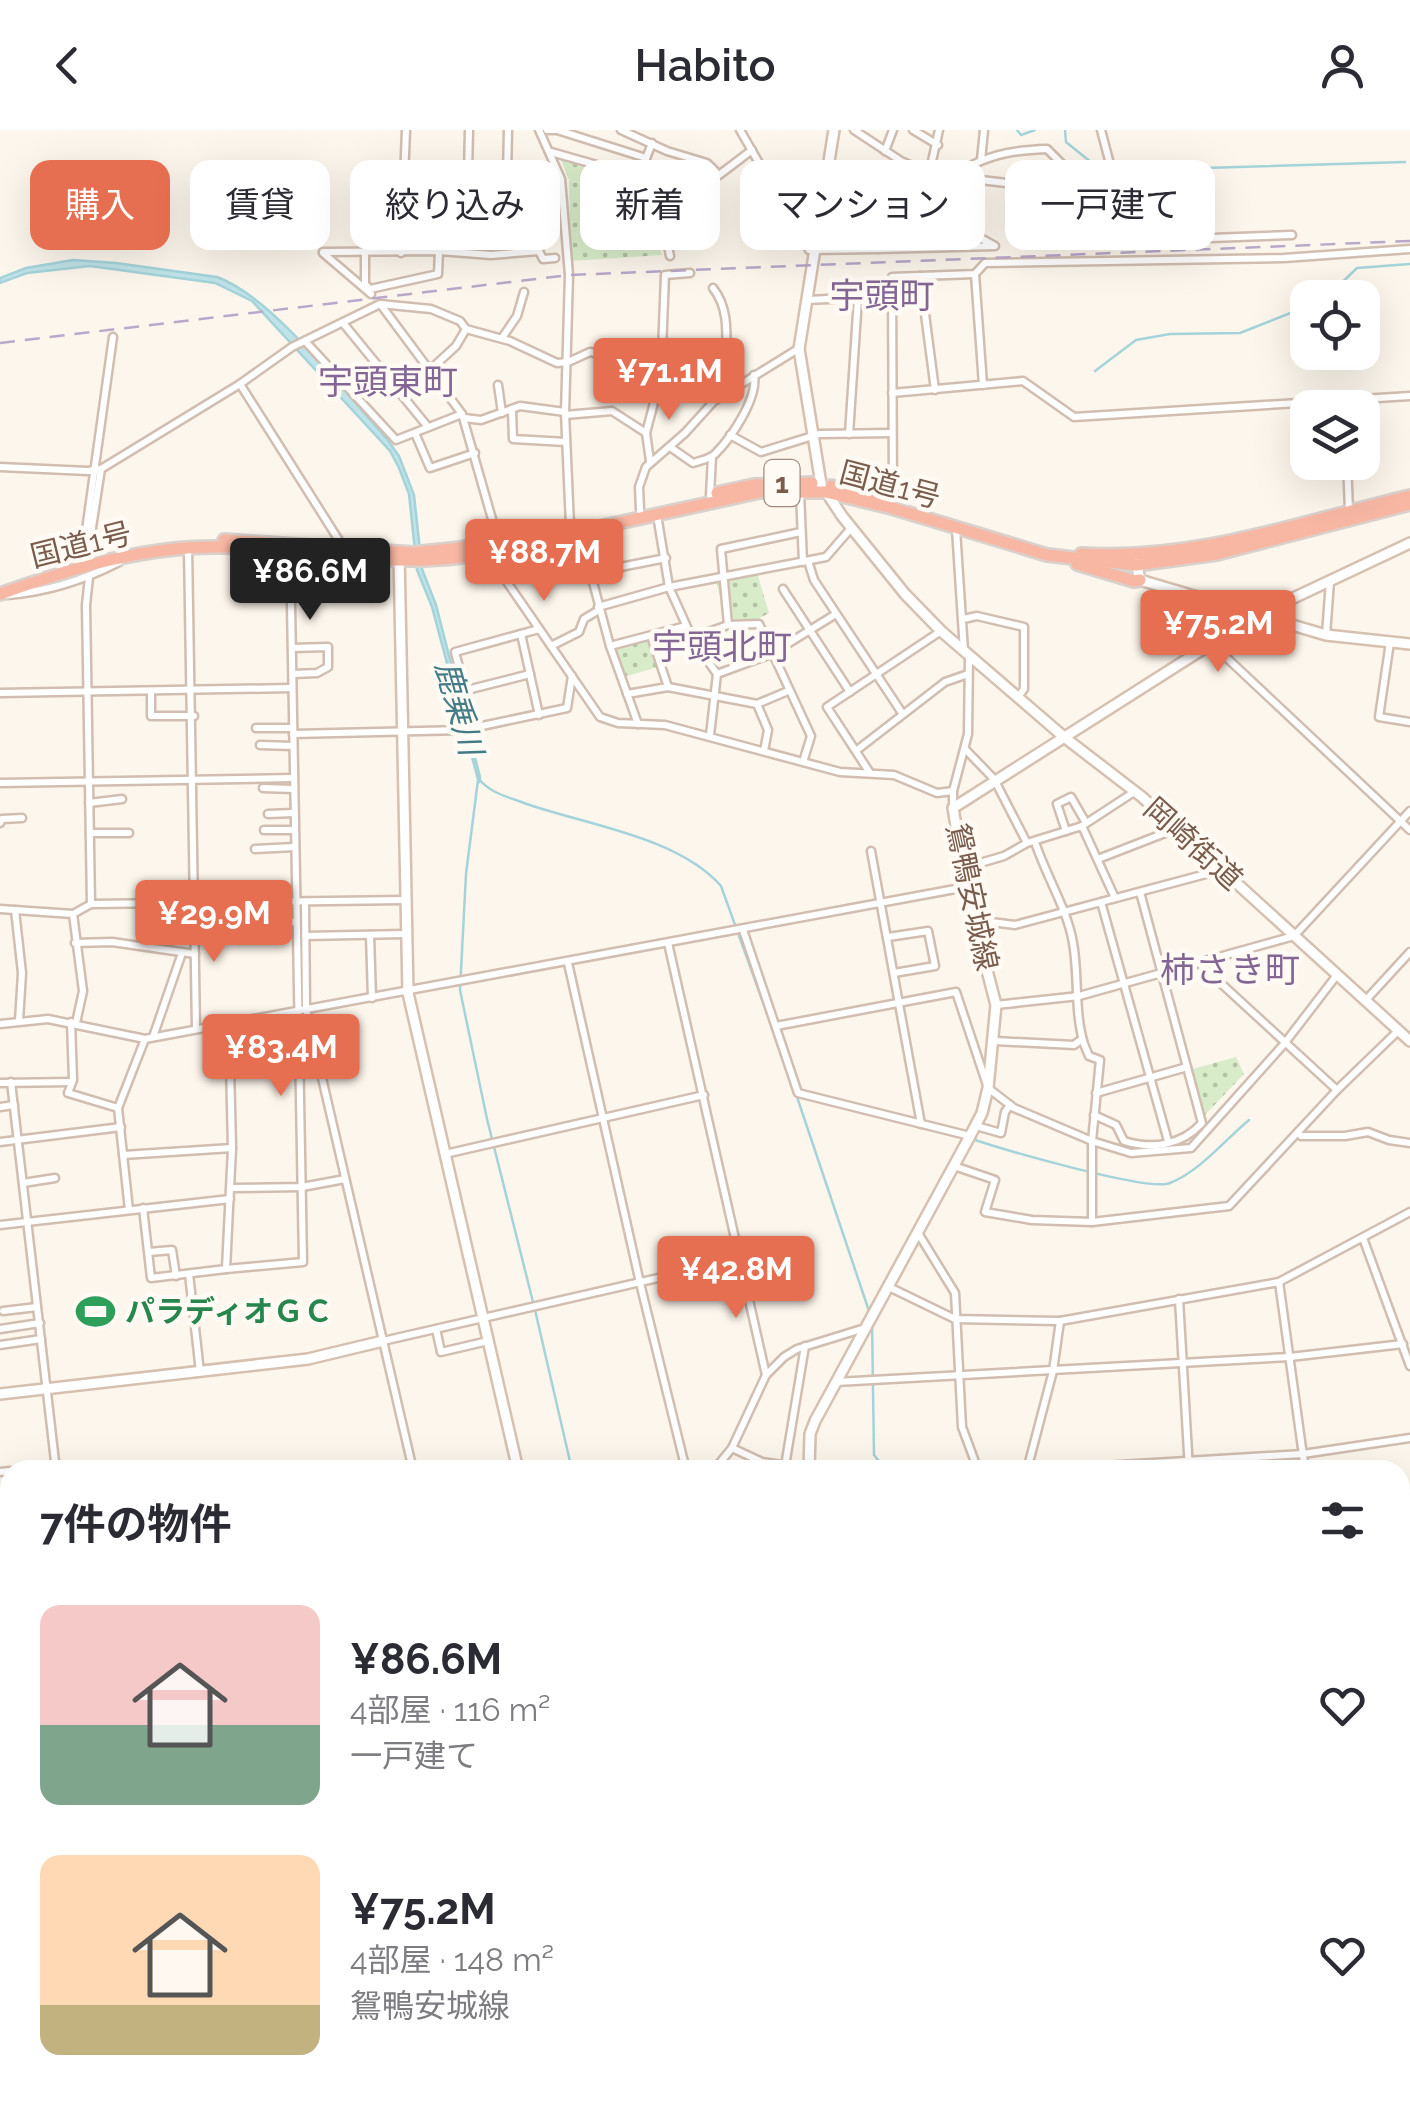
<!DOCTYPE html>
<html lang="ja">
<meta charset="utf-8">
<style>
body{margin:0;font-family:Raleway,"Noto Sans JP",sans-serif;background:#f2f2f3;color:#2b2b33;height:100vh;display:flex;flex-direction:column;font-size:38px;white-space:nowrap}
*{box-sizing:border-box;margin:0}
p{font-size:32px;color:#7c7c81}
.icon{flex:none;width:55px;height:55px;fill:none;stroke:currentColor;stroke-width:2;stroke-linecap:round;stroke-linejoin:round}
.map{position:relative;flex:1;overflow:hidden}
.drawer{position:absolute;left:0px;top:1330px;width:1410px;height:642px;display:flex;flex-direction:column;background:#fff;border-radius:30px 30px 0 0;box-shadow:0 10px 40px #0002}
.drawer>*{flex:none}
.banner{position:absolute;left:30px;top:30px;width:1350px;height:90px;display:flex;gap:20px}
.fabs{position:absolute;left:1290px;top:150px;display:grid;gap:20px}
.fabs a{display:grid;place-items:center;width:90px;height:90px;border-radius:20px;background:#fff;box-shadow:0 10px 40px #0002;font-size:50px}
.price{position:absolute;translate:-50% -85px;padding:0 22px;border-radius:10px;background:#e76f51;color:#fff;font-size:32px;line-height:65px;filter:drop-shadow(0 2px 5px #0008)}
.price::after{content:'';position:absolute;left:50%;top:60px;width:30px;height:22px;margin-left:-15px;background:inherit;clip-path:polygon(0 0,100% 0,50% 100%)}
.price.current{background:#222;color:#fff}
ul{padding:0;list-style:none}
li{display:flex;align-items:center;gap:30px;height:250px;padding:0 40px}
li span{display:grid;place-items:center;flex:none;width:280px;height:200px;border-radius:20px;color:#555}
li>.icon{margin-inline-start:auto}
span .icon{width:120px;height:120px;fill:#fffc;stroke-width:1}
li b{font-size:42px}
h2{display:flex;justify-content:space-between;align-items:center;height:120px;padding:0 40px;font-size:42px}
.pill{padding:0 35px;border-radius:20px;background:#fff;box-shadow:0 10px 40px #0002;font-size:35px;line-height:90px}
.pill.current{background:#e76f51;color:#fff}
header{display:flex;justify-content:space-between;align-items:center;height:130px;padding:0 40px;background:#fff;font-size:45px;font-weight:600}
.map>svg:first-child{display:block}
</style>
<header><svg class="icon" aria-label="back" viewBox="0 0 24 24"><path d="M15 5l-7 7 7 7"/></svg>Habito<svg class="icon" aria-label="person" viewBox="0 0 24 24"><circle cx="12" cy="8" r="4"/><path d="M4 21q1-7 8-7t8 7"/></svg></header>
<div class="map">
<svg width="1410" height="1972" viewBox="0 0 1410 1972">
<defs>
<pattern id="grass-dots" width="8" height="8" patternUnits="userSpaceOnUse" patternTransform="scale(2.5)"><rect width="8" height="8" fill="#d8ecc9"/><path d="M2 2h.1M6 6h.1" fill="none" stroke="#b4c2a5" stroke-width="1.8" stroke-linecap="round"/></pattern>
</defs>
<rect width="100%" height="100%" fill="#fdf6ec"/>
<g fill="url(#grass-dots)">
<polygon points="561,30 637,54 650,81 662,125 571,131 569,50"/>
<polygon points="757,443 769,483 758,489 726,492 716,450"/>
<polygon points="649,509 658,537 624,547 612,518"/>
<polygon points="1236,927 1244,944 1203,987 1189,940"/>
</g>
<path fill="#bfe3e8" stroke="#a5d3da" stroke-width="2.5" d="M73,130L116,133L217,147C273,167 345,263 387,309L399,326L414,365L422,439L436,475L480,647L479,653L432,477L417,440L409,364L399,338L390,321L252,171L215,153L90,136L27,143L0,153V148L26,138Z"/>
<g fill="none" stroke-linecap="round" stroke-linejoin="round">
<g stroke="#a5d3da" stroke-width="2.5">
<polyline points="1017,0 1021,5 1035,0"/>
<polyline points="1065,0 1066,12 1102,41 1405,32"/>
<polyline points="1326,168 1357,138 1410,134"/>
<polyline points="1095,241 1136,210 1170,204 1240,203 1308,176"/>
<path d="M479,649C491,664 509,667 527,674C587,695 678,707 721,756L773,900"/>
<polyline points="478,650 466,744 460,860 487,989 533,1172"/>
<polyline points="796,964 870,1184"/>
<path d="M972,1009C1002,1019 1148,1062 1170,1053C1200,1041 1225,1010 1249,990"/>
<polyline points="535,1180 572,1340"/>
<polyline points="872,1191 874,1325 886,1340"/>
<polyline points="1400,1669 1410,1663"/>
<polyline points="1056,1962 1061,1972"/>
<polyline points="611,1972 613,1962"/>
<polyline points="945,1972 948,1962"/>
</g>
<defs>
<g id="street">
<polyline points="539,0 561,49 569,145 565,283 570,395"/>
<polyline points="547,0 557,0 646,28"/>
<polyline points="621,0 667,21 707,33 719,45 752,20"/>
<polyline points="740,0 809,120 878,119 872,83 819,90"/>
<path d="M854,0L901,31L930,44L1057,59L1077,49L1047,19C1017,20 995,23 968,37L967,49"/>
<polyline points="913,0 938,15"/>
<polyline points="1101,0 1110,34 1103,112 1292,105"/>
<polyline points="885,21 893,0"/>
<polyline points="551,22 639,47 666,106 670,126"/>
<polyline points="981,30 984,0"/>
<polyline points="829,35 873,49 921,80 939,0"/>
<polyline points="468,43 469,0"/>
<polyline points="507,45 508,0"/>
<polyline points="639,47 652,13"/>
<polyline points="924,67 956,74"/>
<polyline points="402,83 536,85"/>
<polyline points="878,119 995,116 937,84 921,80"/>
<polyline points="539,121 543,129 555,128"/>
<polyline points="323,122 439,121 491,125 539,121 530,46 404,41"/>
<polyline points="323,123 371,164"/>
<polyline points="365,123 365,154 370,159 438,144 439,121"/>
<polyline points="401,123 406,0"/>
<polyline points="975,144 983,255"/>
<polyline points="920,146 935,260"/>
<path d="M713,158C736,187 721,227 728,260"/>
<polyline points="807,170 891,166"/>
<polyline points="381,175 462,284 498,410"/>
<polyline points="343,193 428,297"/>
<polyline points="502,208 517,186 524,162"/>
<polyline points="305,211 396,310 462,284"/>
<polyline points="431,239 456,216 466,199"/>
<polyline points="240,254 340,412 340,418"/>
<polyline points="498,255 502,283"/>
<polyline points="892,263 1023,251 1074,287 1410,266"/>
<polyline points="512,281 513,309 566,312"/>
<polyline points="565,285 612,281 646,303"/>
<polyline points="464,288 481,290 520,276 565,282"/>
<polyline points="415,303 430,338 475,323"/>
<polyline points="849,304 858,168"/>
<polyline points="730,305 761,322 819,304 892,303"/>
<path d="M670,317L693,333C702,330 710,329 715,324C732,307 758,268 754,245"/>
<polyline points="650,331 646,303 661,246 665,145 690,143"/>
<polyline points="1347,332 1349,380"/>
<polyline points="0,337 88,341 101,339 240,254 292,217 380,174 431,179 460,191 466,199 510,211 557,233 568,232 590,222 605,225 622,237 726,257"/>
<polyline points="800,363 803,432"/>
<polyline points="710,365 712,327"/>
<polyline points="893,369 892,147 975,144 985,133 1284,128 1410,119"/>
<polyline points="640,380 639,357 646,337 685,303 714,271 798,219"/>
<polyline points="657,385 669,457 692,508 717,544 710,605"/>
<polyline points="956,399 964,521"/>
<polyline points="579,400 610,516 638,594"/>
<polyline points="85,405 91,404 101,339"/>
<polyline points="188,418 196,899"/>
<polyline points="487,423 600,587 618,593 665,595 840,642 894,645 937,663 953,661"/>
<polyline points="82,429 113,207"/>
<polyline points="808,431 814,450 902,583"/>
<polyline points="590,443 666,428"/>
<polyline points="89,447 86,475 91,774"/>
<polyline points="783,459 850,562"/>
<path d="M7,465C46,462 84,450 119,432"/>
<polyline points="598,477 669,457 826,427 852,397"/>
<polyline points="963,489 977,486 1024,497 1024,559 1018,567"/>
<polyline points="728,495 759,494 811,606 803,632"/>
<polyline points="521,504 539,585"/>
<polyline points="1326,505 1330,451"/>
<polyline points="651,506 668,557"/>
<polyline points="692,508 728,495 721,419 801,402"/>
<polyline points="1390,512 1379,587 1410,592"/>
<polyline points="1211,513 1410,700"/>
<polyline points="551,516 579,502 584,489 599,480"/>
<polyline points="610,516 686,496"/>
<polyline points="292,518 328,517 328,537 317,543 294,544"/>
<polyline points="717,544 771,524 836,484"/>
<polyline points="151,561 151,586 194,586"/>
<polyline points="463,561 530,544"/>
<polyline points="0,563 292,558"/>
<polyline points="627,564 668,557 757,574 788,561"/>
<polyline points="757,574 768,600 764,621"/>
<polyline points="256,598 292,598"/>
<polyline points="475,598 455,522 539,499"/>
<polyline points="293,604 463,600 567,578 572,546"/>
<polyline points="260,615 293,616"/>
<polyline points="965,619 994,649 1027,713"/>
<polyline points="857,620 945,552 968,544"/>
<polyline points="870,643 827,577 941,501"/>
<polyline points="0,653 293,648"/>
<polyline points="263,658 293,659"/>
<polyline points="89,673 122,669"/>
<polyline points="953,678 953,661 968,604 969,527"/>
<polyline points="268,684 294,683"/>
<polyline points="0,693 2,689 22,688"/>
<polyline points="1082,696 1115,768"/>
<polyline points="264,700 294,700"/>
<polyline points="1066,701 1057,674 1071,667 1086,693"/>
<polyline points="90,703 129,703"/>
<path d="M1035,712C1046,746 1067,778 1073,813C1079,846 1074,882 1084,914L1089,926L1100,930L1092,1011V1092"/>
<polyline points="255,719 294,717"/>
<polyline points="871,721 921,994"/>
<polyline points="1098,729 1165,703 1173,695"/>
<polyline points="963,738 1004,726 1027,713 1082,696 1134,662"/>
<polyline points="305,772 306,879 413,1340"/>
<polyline points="1101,772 1168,1011"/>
<polyline points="0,779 73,784 91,774 405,770"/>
<polyline points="15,780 22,843 19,891"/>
<polyline points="73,784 83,861 76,893"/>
<polyline points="975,790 1015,795 1221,740"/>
<polyline points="263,793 296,792"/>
<polyline points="743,800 798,963 970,1006"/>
<polyline points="370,805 372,868"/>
<polyline points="305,806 405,804"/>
<polyline points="888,807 928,801 935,836 894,843"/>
<polyline points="75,813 112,812 195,824"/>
<polyline points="668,813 766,1245"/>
<polyline points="568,833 640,1153 686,1340"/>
<polyline points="1201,835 1337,960"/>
<polyline points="1365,871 1410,822"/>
<polyline points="996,875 1079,866 1294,806 1410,681"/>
<polyline points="71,892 73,950 68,963 118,978"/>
<polyline points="0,894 48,889 145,909 966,757"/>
<polyline points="776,896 956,862 988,958 1014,978 1092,1011 1131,1023 1191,1018 1284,914 1337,845"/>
<polyline points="153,907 182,823"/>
<polyline points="995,911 1074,915 1082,909"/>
<polyline points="11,952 56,1340"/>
<polyline points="0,953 72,952"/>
<polyline points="1096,963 1187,937"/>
<polyline points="0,977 14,975"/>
<path d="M1094,985L1116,995L1124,1011C1153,1020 1182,1015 1202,993L1140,762"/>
<polyline points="976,996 1001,1003 1005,982 1010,975"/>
<polyline points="1298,1002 1301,1006 1345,1006 1368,1002 1389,1010 1410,1013"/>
<polyline points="0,1012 121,997"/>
<polyline points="445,1024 704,965"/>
<polyline points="123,1025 232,1018"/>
<polyline points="954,1036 995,1050 985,1082 1032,1090 1092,1092 1229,1076 1337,960 1399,900"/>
<polyline points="23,1053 55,1048"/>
<polyline points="231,1058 302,1057 345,1049"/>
<polyline points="143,1078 151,1148 226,1139 232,1018 229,894"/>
<polyline points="129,1080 118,978 145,909"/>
<polyline points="0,1095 230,1069"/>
<polyline points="918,1103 955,1163 962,1297 978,1340"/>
<polyline points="1363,1108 1410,1236"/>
<polyline points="149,1122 172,1120 176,1146"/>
<polyline points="226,1139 303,1132 290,420"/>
<polyline points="189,1144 200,1242"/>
<polyline points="1279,1152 1305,1340"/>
<polyline points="889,1157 955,1189 1060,1191 1279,1152 1410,1082"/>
<polyline points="1179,1169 1189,1340"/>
<polyline points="3,1181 37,1177"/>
<polyline points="0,1199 40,1193"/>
<polyline points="436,1199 441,1222 488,1211"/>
<polyline points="383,1211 741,1129"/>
<polyline points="0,1215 41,1209"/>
<polyline points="836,1252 1290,1227 1403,1214"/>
<polyline points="732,1318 762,1332 809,1339"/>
<polyline points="785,1336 805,1216"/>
<polyline points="16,1340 56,1336"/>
<polyline points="494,1340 517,1335"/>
<polyline points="714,1340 732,1318 766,1245 784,1227 797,1219 865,1198"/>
<polyline points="1027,1340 1053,1241 1060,1191"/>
<polyline points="1038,1340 1303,1324 1410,1308"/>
<polyline points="0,1342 10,1341"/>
<polyline points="0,1417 10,1415"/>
<polyline points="1400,1418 1410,1418"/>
<polyline points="0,1502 10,1501"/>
<polyline points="1400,1510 1410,1508"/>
<polyline points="1400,1607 1410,1606"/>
<polyline points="1400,1682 1410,1676"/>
<polyline points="1400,1740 1410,1762"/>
<polyline points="0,1762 10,1793"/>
<polyline points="1400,1826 1410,1822"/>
<polyline points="0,1922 10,1918"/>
<polyline points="0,1937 11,1972"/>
<polyline points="64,1962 67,1972"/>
<polyline points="183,1962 183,1972"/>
<polyline points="281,1962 281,1972"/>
<polyline points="417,1962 469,1966 474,1972"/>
<polyline points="706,1962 710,1972"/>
<polyline points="815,1962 824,1972"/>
<polyline points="837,1962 839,1972"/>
<polyline points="866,1962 870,1972"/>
<polyline points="509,1964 513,1968 563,1972"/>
<polyline points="341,1972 341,1962"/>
<polyline points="694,1972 698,1962"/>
</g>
<g id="secondary">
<polyline points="834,0 799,219 821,354 842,386 905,464 941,501 1064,607 1142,667 1410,911"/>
<polyline points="399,424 408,863 518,1340"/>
<polyline points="1136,432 1140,450 1326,505 1410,514"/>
<polyline points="0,1264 308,1229 383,1211"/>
<polyline points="809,1340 810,1304 815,1291 970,1006 982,983 988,958 996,875 968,767 953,678 1255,486 1410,413"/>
<polyline points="1400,1909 1410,1910"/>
<polyline points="1062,1962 1066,1972"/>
<polyline points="548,1972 549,1962"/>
<polyline points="780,1972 781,1962"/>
<polyline points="951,1972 955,1962"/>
</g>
<g id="primary">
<polyline points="0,1538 10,1625"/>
<polyline points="0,1705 10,1708"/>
<polyline points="1400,1712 1410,1712"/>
<polyline points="1400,1722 1410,1722"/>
<polyline points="108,1962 111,1972"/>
<polyline points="474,1972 487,1962"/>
<polyline points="496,1972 510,1962"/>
</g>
<g id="highway">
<polyline points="831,356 891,370"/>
<polyline points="717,363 754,355 812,353"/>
<polyline points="224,410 413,423 460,418 523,405"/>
<path d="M1081,424C1195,431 1301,392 1410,366"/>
<polyline points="1077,434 1134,451 1140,450"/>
<path d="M0,464C73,438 146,415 224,417C304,420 382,437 462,427L760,362H826L892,378L1047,425L1136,435L1217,424L1410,374"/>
</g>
</defs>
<use href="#street" stroke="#d1beb0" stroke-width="11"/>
<use href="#secondary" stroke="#d6c0b0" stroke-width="14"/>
<use href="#primary" stroke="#dad1cd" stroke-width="15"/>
<use href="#highway" stroke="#dad1cd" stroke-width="16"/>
<use href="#street" stroke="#fff" stroke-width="6"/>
<use href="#secondary" stroke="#fff" stroke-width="9"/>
<use href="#primary" stroke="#fbd9a5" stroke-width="10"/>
<use href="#highway" stroke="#f7b7a3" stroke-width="11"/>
<polyline stroke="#b9a8c9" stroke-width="2.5" stroke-dasharray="15 10" stroke-linecap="butt" points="0,213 569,145 1410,111"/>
</g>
<defs>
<symbol id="stadium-bare" viewBox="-9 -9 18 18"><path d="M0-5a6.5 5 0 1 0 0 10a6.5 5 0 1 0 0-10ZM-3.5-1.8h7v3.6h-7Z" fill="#2e9e5b" stroke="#fffaf3" stroke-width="2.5" paint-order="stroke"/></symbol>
</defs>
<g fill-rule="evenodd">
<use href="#stadium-bare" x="68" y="1154" width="55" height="55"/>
</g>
<g text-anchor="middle" stroke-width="9" stroke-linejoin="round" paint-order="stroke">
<rect fill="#fffaf3" stroke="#a28b7f" stroke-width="2.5" x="764.5" y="330" width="35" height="46" rx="8"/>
<g font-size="28" font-weight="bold" fill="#7a5c4d">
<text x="782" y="363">1</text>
</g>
<g font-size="30" fill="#7a5c4d" stroke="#fffaf3">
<text transform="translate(890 355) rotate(15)" y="10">国道1号</text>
<text transform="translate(81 415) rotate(-14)" y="10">国道1号</text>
<text transform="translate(1193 714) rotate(42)" y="10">岡崎街道</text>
<text transform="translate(972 767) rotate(78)" y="10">鴛鴨安城線</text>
</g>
<g font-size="30" font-weight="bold" fill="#27864d" stroke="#fffaf3" text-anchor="start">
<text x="125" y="1192">パラディオＧＣ</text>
</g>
<g font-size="32" font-style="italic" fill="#437c86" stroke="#fffaf3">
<text transform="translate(459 578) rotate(74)" y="11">鹿乗川</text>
</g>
<g font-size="35" fill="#846695" stroke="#fffaf3">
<text x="882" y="178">宇頭町</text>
<text x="388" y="264">宇頭東町</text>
<text x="722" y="529">宇頭北町</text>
<text x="1230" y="852">柿さき町</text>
</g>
</g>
</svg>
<div class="fabs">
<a><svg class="icon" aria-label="locate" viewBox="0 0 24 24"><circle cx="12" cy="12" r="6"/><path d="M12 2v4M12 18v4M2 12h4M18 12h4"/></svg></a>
<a><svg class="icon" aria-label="layers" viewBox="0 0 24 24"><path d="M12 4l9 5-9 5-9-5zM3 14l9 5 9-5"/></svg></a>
</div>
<b class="price" style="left:669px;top:293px">¥71.1M</b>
<b class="price" style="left:544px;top:474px">¥88.7M</b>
<b class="price current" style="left:310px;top:493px">¥86.6M</b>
<b class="price" style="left:1218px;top:545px">¥75.2M</b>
<b class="price" style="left:214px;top:835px">¥29.9M</b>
<b class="price" style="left:281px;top:969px">¥83.4M</b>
<b class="price" style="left:736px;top:1191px">¥42.8M</b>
<div class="banner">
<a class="pill current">購入</a>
<a class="pill">賃貸</a>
<a class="pill">絞り込み</a>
<a class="pill">新着</a>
<a class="pill">マンション</a>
<a class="pill">一戸建て</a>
</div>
<section class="drawer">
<h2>7件の物件<svg class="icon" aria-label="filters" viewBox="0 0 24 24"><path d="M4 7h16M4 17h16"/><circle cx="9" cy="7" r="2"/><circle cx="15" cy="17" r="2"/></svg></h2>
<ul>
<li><span style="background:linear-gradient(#f6c9c9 60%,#7fa58c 0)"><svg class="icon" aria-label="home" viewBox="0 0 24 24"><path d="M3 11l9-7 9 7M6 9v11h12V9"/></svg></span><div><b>¥86.6M</b><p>4部屋 · 116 m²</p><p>一戸建て</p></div><svg class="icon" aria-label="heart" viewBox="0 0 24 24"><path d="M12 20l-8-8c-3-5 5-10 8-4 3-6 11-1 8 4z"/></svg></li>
<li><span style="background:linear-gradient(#ffd9b3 75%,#c2b280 0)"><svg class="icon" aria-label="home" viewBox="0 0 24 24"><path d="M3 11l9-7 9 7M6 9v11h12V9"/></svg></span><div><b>¥75.2M</b><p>4部屋 · 148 m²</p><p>鴛鴨安城線</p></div><svg class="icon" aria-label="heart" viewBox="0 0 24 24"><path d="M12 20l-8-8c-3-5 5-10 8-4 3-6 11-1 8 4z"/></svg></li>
</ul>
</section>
</div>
